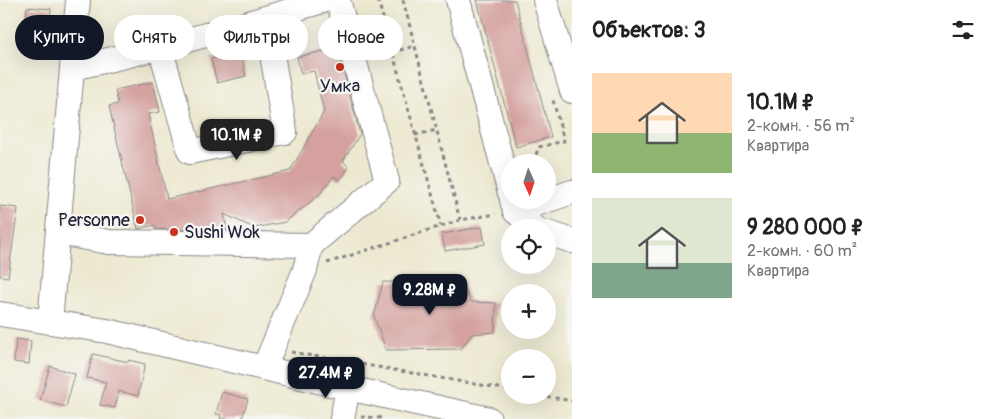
<!DOCTYPE html>
<html lang="ru">
<meta charset="utf-8">
<style>
body{margin:0;font-family:Pangolin,sans-serif;background:#f2f2f2;color:#222;height:100vh;display:flex;flex-direction:column;font-size:19px;white-space:nowrap}
*{box-sizing:border-box;margin:0}
p{font-size:16px;color:#767676}
.icon{flex:none;width:28px;height:28px;fill:none;stroke:currentColor;stroke-width:2;stroke-linecap:round;stroke-linejoin:round}
.map{position:relative;flex:1;overflow:hidden}
.sheet{display:flex;flex-direction:column;background:#fff;width:425px}
.sheet>*{flex:none}
.hud{position:absolute;left:15px;top:15px;width:475px;height:45px;display:flex;gap:10px}
.needle{width:32px;rotate:177deg}
.controls{position:absolute;left:501px;top:154px;display:grid;gap:10px}
.controls a{display:grid;place-items:center;width:55px;height:55px;border-radius:50%;background:#fff;box-shadow:0 5px 20px #0002;font-size:25px}
.price{position:absolute;translate:-50% -42px;padding:0 11px;border-radius:10px;background:#111827;color:#fff;font-size:16px;line-height:32px;filter:drop-shadow(0 1px 2px #0008)}
.price::after{content:'';position:absolute;left:50%;top:30px;width:15px;height:11px;margin-left:-8px;background:inherit;clip-path:polygon(0 0,100% 0,50% 100%)}
.price.current{background:#222;color:#fff}
ul{padding:0;list-style:none}
li{display:flex;align-items:center;gap:15px;height:125px;padding:0 20px}
li span{display:grid;place-items:center;flex:none;width:140px;height:100px;border-radius:0px;color:#555}
li>.icon{margin-inline-start:auto}
span .icon{width:60px;height:60px;fill:#fffc;stroke-width:1}
li b{font-size:21px}
h2{display:flex;justify-content:space-between;align-items:center;height:60px;padding:0 20px;font-size:21px}
.tag{padding:0 18px;border-radius:22px;background:#fff;box-shadow:0 5px 20px #0002;font-size:18px;line-height:45px}
.tag.current{background:#111827;color:#fff}
main{display:flex;flex:1;min-height:0}
.map>svg:first-child{display:block}
</style>
<main>
<div class="map">
<svg width="572" height="419" viewBox="0 0 572 419">
<rect width="100%" height="100%" fill="#f6f6f2"/>
<filter id="ink" filterUnits="userSpaceOnUse"><feTurbulence type="fractalNoise" baseFrequency=".02" numOctaves="2"/><feDisplacementMap in="SourceGraphic" scale="10" xChannelSelector="R" yChannelSelector="G"/><feConvolveMatrix kernelMatrix="1 2 1 2 8 2 1 2 1" color-interpolation-filters="sRGB"/></filter>
<filter id="wash" filterUnits="userSpaceOnUse"><feTurbulence type="fractalNoise" baseFrequency=".0096" numOctaves="4" result="noise"/><feDisplacementMap in="SourceGraphic" scale="20" xChannelSelector="R" yChannelSelector="G"/><feGaussianBlur stdDeviation="1.12" result="paint"/><feColorMatrix in="noise" values="0 0 0 0 0 0 0 0 0 0 0 0 0 0 0 0 0 1.4 0 .05"/><feComposite in="paint" operator="in"/></filter>
<g filter="url(#wash)">
<rect width="100%" height="100%" fill="#ede9d1"/>
<g id="blocks">
<g fill="#d4a19f">
<polygon points="477,0 515,0 551,137 516,147"/>
<polygon points="27,7 51,9 48,46 23,44"/>
<polygon points="337,48 360,134 343,161 349,167 340,180 334,176 319,195 285,222 254,228 224,214 227,230 211,230 209,226 194,230 156,229 155,225 138,229 109,106 118,104 115,90 153,82 160,112 148,114 167,199 290,171 324,112 314,71 301,74 297,57"/>
<polygon points="240,52 246,76 217,83 211,59"/>
<polygon points="0,206 18,208 8,277 0,276"/>
<polygon points="482,227 485,244 445,251 442,234"/>
<polygon points="383,282 462,284 471,302 496,303 495,332 472,334 461,349 386,350 374,316"/>
<polygon points="16,339 31,341 29,364 14,362"/>
<polygon points="93,354 128,362 129,360 145,364 138,396 119,391 115,408 100,405 106,382 87,378"/>
<polygon points="50,366 75,374 66,407 40,400"/>
<polygon points="222,392 248,399 242,419 220,419 221,415 216,414"/>
</g>
</g>
</g>
<g filter="url(#ink)">
<use href="#blocks" fill-opacity="0" stroke="#888686" stroke-width="1"/>
<g fill="none" stroke-linecap="round" stroke-linejoin="round">
<defs>
<g id="minor">
<polyline points="458,0 510,193"/>
<polyline points="545,0 572,91"/>
<polyline points="160,47 190,152 285,132 266,18"/>
<path d="M72,68C157,50 241,26 325,0"/>
<polyline points="512,200 515,211 535,228"/>
<polyline points="515,211 572,192"/>
<polyline points="58,233 109,242 311,245"/>
<polyline points="548,233 572,241"/>
<polyline points="0,314 107,331 348,388 489,419"/>
<polyline points="50,322 78,0"/>
<polyline points="264,368 305,270 311,245 387,181 338,0"/>
<polyline points="342,419 348,388"/>
</g>
</defs>
<use href="#minor" stroke="#888686" stroke-width="26"/>
<g stroke="#888686" stroke-width="3" stroke-dasharray="4 4" stroke-linecap="butt">
<polyline points="378,0 441,226"/>
<polyline points="403,0 460,220"/>
<polyline points="392,52 415,46"/>
<polyline points="415,135 437,130"/>
<polyline points="533,162 539,147 564,141 553,100"/>
<polyline points="327,263 460,220 496,214"/>
<polyline points="291,352 510,390"/>
<polyline points="539,395 572,401"/>
<polyline points="361,417 385,418"/>
</g>
<use href="#minor" stroke="#fff" stroke-width="24"/>
</g>
</g>
<g fill="#c8321e" stroke="#f6f6f2" stroke-width="2">
<circle cx="340" cy="67" r="5"/>
<circle cx="140" cy="220" r="5"/>
<circle cx="174" cy="232" r="5"/>
</g>
<g text-anchor="middle" stroke-width="4.5" stroke-linejoin="round" paint-order="stroke">
<g font-size="18" fill="#22223b" stroke="#f6f6f2">
<text x="340" y="92">Умка</text>
<text x="130" y="226" text-anchor="end">Personne</text>
<text x="184" y="238" text-anchor="start">Sushi Wok</text>
</g>
</g>
</svg>
<div class="controls">
<a><svg class="needle" viewBox="-14 -14 28 28"><path d="M0-13l5 13h-10z" fill="#e53935"/><path d="M0 13l5-13h-10z" fill="#767676"/></svg></a>
<a><svg class="icon" aria-label="locate" viewBox="0 0 24 24"><circle cx="12" cy="12" r="6"/><path d="M12 2v4M12 18v4M2 12h4M18 12h4"/></svg></a>
<a>+</a>
<a>−</a>
</div>
<b class="price current" style="left:237px;top:161px">10.1M ₽</b>
<b class="price" style="left:430px;top:316px">9.28M ₽</b>
<b class="price" style="left:326px;top:399px">27.4M ₽</b>
<div class="hud">
<a class="tag current">Купить</a>
<a class="tag">Снять</a>
<a class="tag">Фильтры</a>
<a class="tag">Новое</a>
</div>
</div>
<section class="sheet">
<h2>Объектов: 3<svg class="icon" aria-label="filters" viewBox="0 0 24 24"><path d="M4 7h16M4 17h16"/><circle cx="9" cy="7" r="2"/><circle cx="15" cy="17" r="2"/></svg></h2>
<ul>
<li><span style="background:linear-gradient(#ffd9b3 60%,#8fb573 0)"><svg class="icon" aria-label="home" viewBox="0 0 24 24"><path d="M3 11l9-7 9 7M6 9v11h12V9"/></svg></span><div><b>10.1M ₽</b><p>2-комн. · 56 m²</p><p>Квартира</p></div></li>
<li><span style="background:linear-gradient(#dfe7d0 65%,#7fa58c 0)"><svg class="icon" aria-label="home" viewBox="0 0 24 24"><path d="M3 11l9-7 9 7M6 9v11h12V9"/></svg></span><div><b>9 280 000 ₽</b><p>2-комн. · 60 m²</p><p>Квартира</p></div></li>
</ul>
</section>
</main>
